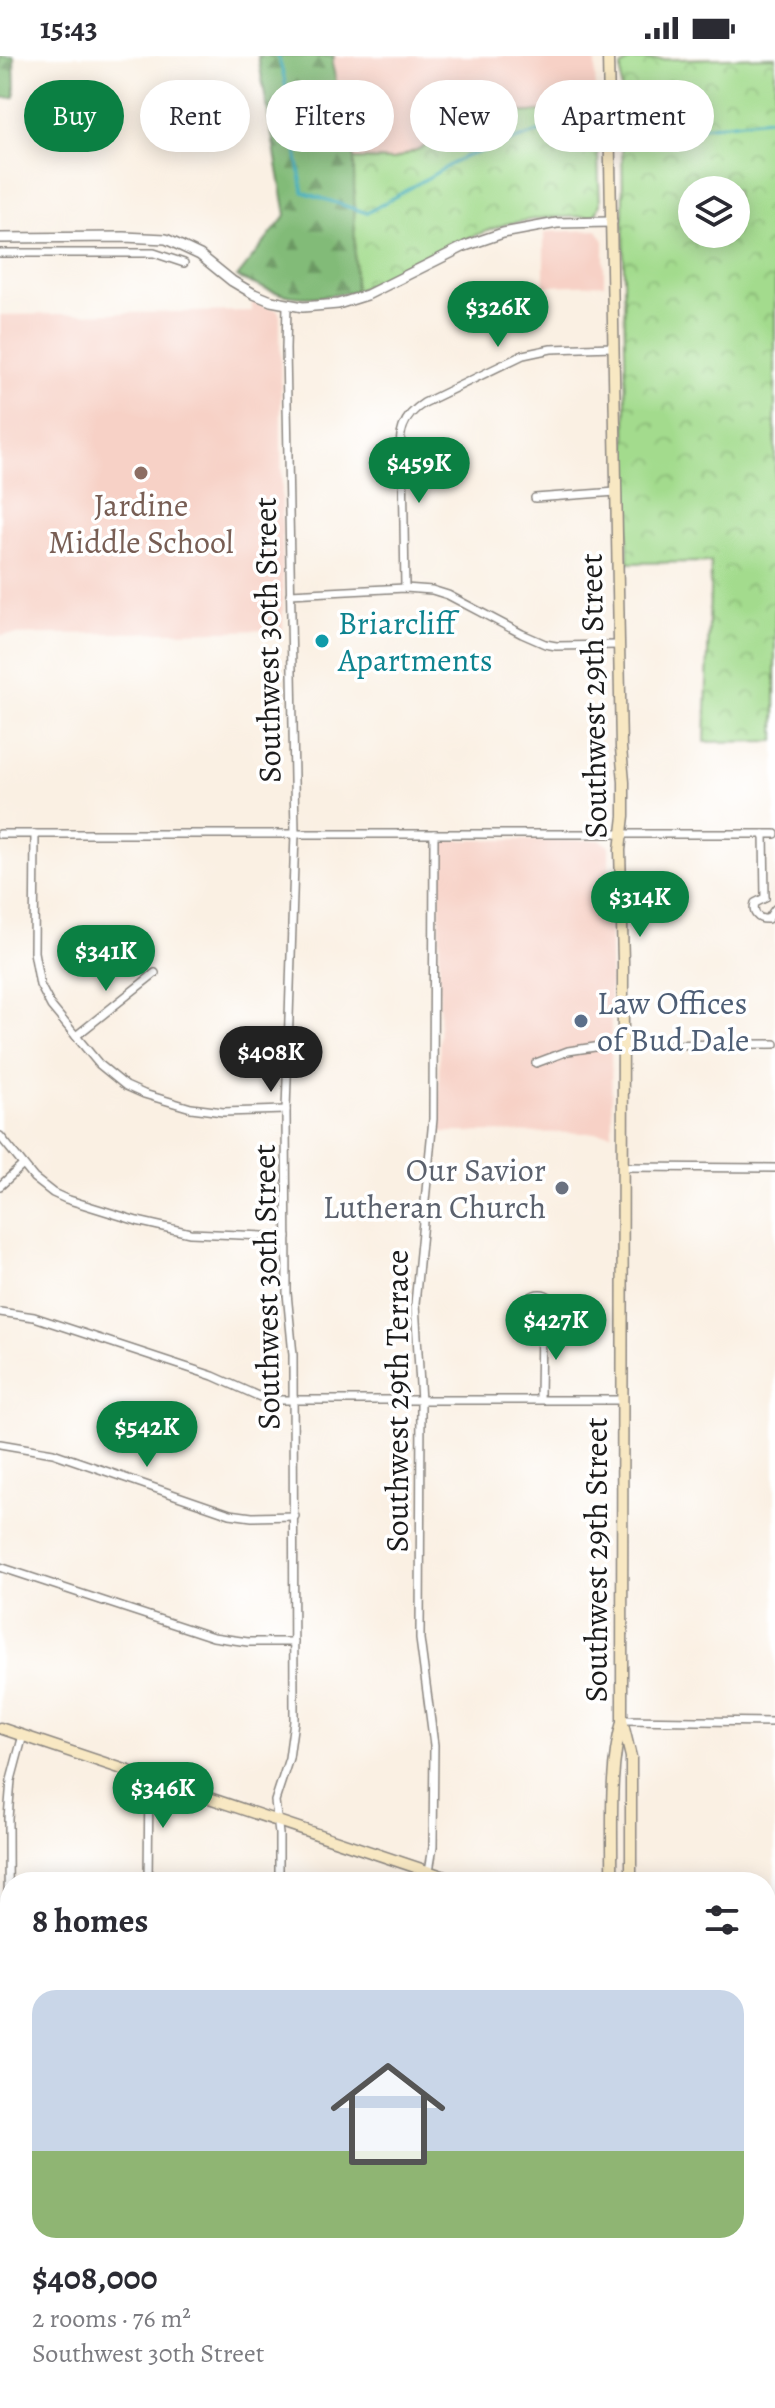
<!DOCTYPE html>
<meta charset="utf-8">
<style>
body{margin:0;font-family:Alegreya,serif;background:#f2f2f3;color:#2b2b33;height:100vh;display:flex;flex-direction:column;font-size:30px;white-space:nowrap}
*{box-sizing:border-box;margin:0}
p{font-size:26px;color:#7c7c81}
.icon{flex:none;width:44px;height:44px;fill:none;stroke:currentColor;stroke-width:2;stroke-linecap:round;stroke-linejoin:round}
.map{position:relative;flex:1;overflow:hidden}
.details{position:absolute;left:0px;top:1816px;width:776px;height:536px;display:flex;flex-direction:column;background:#fff;border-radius:32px 32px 0 0;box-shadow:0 4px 20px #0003}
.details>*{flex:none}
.guide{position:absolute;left:24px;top:24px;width:728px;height:72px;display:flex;gap:16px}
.fabs{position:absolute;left:678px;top:120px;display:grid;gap:16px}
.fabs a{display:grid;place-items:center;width:72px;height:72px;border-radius:50%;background:#fff;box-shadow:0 4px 20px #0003;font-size:40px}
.price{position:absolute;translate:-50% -68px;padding:0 18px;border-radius:28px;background:#0b8043;color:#fff;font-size:26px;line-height:52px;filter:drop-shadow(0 2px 4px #0008)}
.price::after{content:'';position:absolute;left:50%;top:48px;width:24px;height:18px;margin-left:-12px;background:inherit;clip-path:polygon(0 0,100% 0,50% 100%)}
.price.current{background:#222;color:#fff}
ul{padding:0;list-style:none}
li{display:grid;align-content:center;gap:16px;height:424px;padding:0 32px}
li+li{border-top:2px solid #e1e1e2}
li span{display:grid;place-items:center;height:248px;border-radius:24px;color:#555}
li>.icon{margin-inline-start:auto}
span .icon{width:144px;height:144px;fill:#fffc;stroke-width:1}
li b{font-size:34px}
h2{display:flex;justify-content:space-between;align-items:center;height:96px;padding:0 32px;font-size:34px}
.chip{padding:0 28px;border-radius:36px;background:#fff;box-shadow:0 4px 20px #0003;font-size:28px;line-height:72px}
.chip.current{background:#0b8043;color:#fff}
.status{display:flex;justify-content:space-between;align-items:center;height:56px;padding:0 40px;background:#fff;direction:ltr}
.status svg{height:22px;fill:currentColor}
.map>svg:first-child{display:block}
</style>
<div class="status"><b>15:43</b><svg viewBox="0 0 49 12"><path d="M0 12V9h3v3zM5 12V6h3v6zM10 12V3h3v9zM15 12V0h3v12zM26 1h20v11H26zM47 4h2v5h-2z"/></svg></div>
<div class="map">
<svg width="775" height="2352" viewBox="0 0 775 2352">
<defs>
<pattern id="grass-dots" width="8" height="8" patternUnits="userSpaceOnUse" patternTransform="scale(2)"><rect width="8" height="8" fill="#a3db8d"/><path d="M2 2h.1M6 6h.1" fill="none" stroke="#8cbb79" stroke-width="1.8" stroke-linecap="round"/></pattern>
<pattern id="forest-firs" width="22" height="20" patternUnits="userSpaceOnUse" patternTransform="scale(2)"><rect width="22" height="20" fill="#82bb78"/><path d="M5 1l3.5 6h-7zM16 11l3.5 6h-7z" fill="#6a9762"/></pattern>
<pattern id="park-crowns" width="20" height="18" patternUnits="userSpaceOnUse" patternTransform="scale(2)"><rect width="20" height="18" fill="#a3db8d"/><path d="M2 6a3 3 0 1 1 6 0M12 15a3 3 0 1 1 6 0" fill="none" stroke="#8cbb79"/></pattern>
</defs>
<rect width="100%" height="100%" fill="#fff"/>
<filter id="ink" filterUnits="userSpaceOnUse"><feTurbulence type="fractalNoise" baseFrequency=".0125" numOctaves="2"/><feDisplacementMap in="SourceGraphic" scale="16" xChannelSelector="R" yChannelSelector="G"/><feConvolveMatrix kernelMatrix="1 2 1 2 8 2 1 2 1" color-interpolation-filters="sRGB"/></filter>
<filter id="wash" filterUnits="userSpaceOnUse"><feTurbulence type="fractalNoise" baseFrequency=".006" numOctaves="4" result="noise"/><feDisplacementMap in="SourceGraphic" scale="32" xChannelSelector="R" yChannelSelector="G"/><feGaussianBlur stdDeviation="1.8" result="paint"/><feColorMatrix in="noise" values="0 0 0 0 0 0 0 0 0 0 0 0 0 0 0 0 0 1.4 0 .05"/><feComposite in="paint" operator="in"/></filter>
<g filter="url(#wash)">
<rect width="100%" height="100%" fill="#faf0e3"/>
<g fill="#f7d1c6">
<polygon points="334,0 595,0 596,54 504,57 393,104 354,103 332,8"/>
<polygon points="597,174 604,185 604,228 544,230 544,176"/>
<polygon points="252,246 278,254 280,260 283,574 0,579 0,259 252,255"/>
<polygon points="447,784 600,784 609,790 612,1077 439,1076 440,792 443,786"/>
</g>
<polygon fill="url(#grass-dots)" stroke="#607c54" stroke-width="2" points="766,1976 775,1976 775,2352 752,2352 752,2342 766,2342"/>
<g fill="url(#forest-firs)" stroke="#4f6c4a" stroke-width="2">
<polygon points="0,0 14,0 15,41 0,42"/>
<path d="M258,0H334L332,8L354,103L393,104L504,57L355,211V235C303,246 285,243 237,221L286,159Z"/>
</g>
<g fill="url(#park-crowns)" stroke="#607c54" stroke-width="2" fill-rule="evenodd">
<path d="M775,1V685L705,686L711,506L628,507L621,11L630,4ZM692,134H736V178H692Z"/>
<polygon points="596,54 600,148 597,156 592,160 542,162 506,168 468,182 355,235 354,103 393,104 504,57"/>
</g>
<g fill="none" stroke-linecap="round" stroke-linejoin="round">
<g stroke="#3dabbb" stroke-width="3">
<polyline points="278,0 284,21 303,136 367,157 462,102 553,71 606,71"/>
<polyline points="613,71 703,71 775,62"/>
</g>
</g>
</g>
<g filter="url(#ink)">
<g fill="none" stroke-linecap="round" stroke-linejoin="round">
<defs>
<g id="minor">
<polyline points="0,197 154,197 184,207"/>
<polyline points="535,442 616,436"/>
<path d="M405,532L403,403C396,380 403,360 424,347L523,299L551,293L613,291"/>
<polyline points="290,538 405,532 432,534 448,539 522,578 545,588 556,590 619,589"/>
<polyline points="0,778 775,778"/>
<polyline points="35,778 34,896 40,929 51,950 99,1008 126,1030 144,1038 191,1052 223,1056 286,1054"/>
<polyline points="764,778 765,842"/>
<path d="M765,842L755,847C752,857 758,864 768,863L775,853"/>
<polyline points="76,980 155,917"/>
<polyline points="536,1007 568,995 608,989 775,988"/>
<polyline points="0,1080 34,1122 53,1137 66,1143 137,1165 190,1177 287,1181"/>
<polyline points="622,1111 775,1112"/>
<polyline points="0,1130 23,1109"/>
<circle cx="540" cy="1253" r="15"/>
<polyline points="0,1256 34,1261 213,1320 267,1344 623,1344"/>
<polyline points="540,1343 541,1268"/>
<polyline points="0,1388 53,1397 230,1458 252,1461 295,1460"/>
<polyline points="0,1511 213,1581 248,1586 294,1586"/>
<polyline points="622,1664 775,1666"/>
<polyline points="429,1815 433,1791 434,1689 420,1583 421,1345 415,1248 433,1063 434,778"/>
<polyline points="148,1826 149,1721"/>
<polyline points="279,1826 279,1778 275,1745 289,1702 294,1665 293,1299 287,1237 286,1054 295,777 286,293 287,249"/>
<polyline points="189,2342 189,2352"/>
<polyline points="512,2342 512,2352"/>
<polyline points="420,2346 502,2342"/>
<polyline points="10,2352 8,1762 11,1724 23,1679"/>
<polyline points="263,2352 263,2342"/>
</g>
<polyline id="tertiary" points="0,182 124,181 166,183 200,199 232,225 254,238 271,245 303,251 338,248 367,239 465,190 503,177 557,167 612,166"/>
<g id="secondary">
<polyline points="608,0 621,692 624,726 624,760 620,794 623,906 622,1664 631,1701 631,1826"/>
<polyline points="0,1672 460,1826"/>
<polyline points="455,1824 483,1826"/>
<path d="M612,1826C613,1774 608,1717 622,1666"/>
<polyline points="766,1851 775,1852"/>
<polyline points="766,1868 775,1868"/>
<polyline points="622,2342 622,2352"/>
</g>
</defs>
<use href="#minor" stroke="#8b8680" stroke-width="10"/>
<use href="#tertiary" stroke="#8b8680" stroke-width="12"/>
<use href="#secondary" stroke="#8b8680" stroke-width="13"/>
<use href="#minor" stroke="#fff" stroke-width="7"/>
<use href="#tertiary" stroke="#fff" stroke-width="9"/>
<use href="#secondary" stroke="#f8e8c3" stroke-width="10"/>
</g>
</g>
<circle fill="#8d6e63" stroke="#fff" stroke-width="3" cx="141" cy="417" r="8"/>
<circle fill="#0f9aa8" stroke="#fff" stroke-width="3" cx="322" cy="585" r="8"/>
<circle fill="#5c6f8a" stroke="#fff" stroke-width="3" cx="581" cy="965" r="8"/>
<circle fill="#6b7280" stroke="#fff" stroke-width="3" cx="562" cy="1132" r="8"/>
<g text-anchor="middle" stroke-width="7" stroke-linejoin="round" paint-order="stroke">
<g font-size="32" fill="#785e54" stroke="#fff">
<text x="141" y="460">Jardine<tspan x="141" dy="37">Middle School</tspan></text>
</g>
<g font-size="32" fill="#0d838f" stroke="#fff" text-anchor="start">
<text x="338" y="578">Briarcliff<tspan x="338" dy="37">Apartments</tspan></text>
</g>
<g font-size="32" fill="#1c1c1c" stroke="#fff">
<text transform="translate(267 584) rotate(-91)" y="11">Southwest 30th Street</text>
<text transform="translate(593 640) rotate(-91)" y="11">Southwest 29th Street</text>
<text transform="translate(266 1231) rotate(-91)" y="11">Southwest 30th Street</text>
<text transform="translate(397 1345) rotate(-90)" y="11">Southwest 29th Terrace</text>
<text transform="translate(596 1504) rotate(-90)" y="11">Southwest 29th Street</text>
</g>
<g font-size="32" fill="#4e5e75" stroke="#fff" text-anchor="start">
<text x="597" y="958">Law Offices<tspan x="597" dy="37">of Bud Dale</tspan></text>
</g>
<g font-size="32" fill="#5b616d" stroke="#fff" text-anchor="end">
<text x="546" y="1125">Our Savior<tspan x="546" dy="37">Lutheran Church</tspan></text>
</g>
</g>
</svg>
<div class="fabs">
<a><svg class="icon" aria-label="layers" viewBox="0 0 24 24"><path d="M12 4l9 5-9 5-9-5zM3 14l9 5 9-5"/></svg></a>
</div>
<b class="price" style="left:498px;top:293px">$326K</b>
<b class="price" style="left:419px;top:449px">$459K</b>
<b class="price" style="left:640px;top:883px">$314K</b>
<b class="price" style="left:106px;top:937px">$341K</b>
<b class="price current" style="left:271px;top:1038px">$408K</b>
<b class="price" style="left:556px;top:1306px">$427K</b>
<b class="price" style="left:147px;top:1413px">$542K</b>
<b class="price" style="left:163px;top:1774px">$346K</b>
<div class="guide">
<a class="chip current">Buy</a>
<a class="chip">Rent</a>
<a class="chip">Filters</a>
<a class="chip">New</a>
<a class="chip">Apartment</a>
</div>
<section class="details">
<h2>8 homes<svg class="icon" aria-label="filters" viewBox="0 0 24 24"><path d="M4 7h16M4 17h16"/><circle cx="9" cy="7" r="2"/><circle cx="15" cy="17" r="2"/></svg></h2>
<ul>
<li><span style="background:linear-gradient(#c9d6e8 65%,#8fb573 0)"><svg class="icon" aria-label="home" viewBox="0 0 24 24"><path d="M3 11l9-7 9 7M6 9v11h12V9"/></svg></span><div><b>$408,000</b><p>2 rooms · 76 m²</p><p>Southwest 30th Street</p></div></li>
</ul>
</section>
</div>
